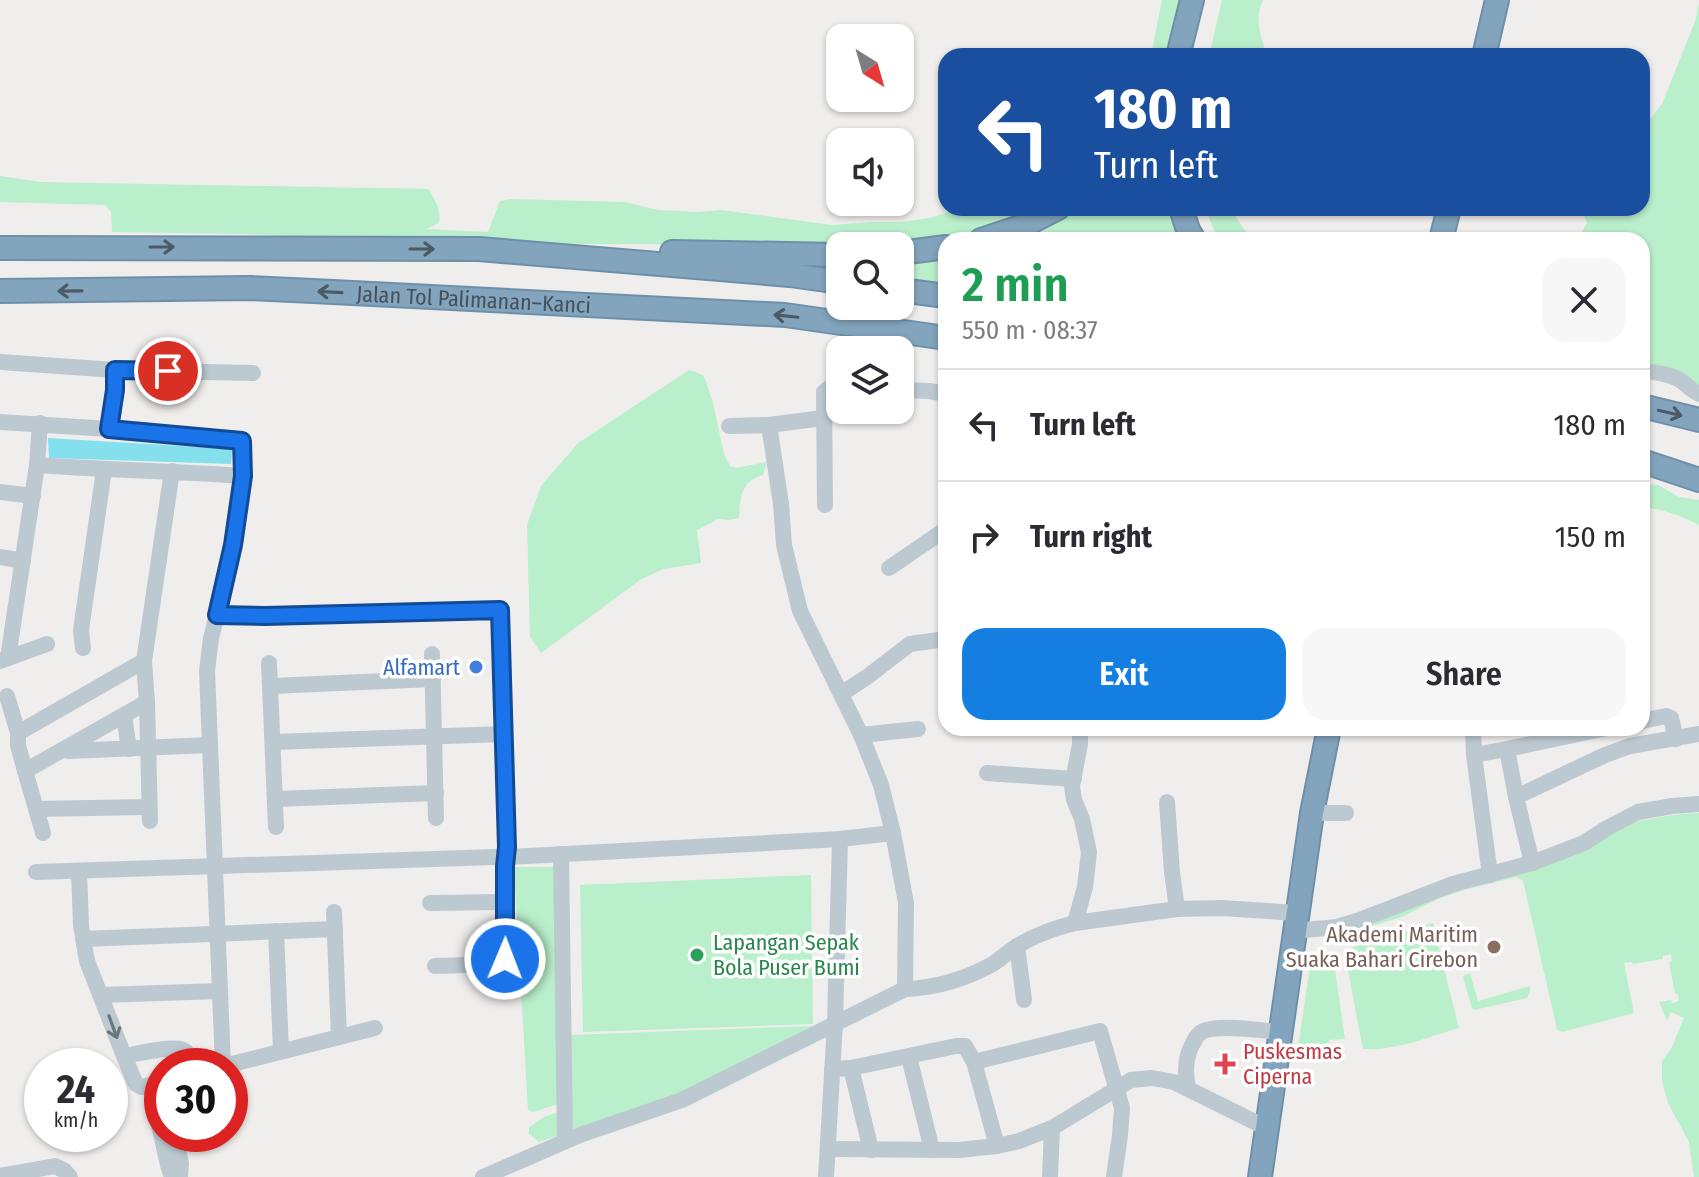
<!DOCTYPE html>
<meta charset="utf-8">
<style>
:root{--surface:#fff;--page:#f7f7f7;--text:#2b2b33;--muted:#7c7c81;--line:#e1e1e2;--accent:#157fe1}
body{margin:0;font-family:"Fira Sans Condensed",sans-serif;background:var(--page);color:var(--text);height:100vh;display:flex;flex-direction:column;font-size:30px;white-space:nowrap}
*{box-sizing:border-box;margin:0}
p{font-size:26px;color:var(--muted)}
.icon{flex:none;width:44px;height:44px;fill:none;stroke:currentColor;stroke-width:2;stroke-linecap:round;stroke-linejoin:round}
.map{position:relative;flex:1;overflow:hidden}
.sheet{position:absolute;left:938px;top:232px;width:712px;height:504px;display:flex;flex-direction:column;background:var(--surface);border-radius:24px;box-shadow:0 2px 6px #0004}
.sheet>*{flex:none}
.guide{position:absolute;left:938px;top:48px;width:712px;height:168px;border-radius:24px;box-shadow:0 2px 6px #0004;background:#1a4fa0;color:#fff;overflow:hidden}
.needle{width:52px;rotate:143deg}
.tools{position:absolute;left:826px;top:24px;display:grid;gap:16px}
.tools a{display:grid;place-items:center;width:88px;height:88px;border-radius:16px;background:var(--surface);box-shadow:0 2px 6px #0004;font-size:40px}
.speed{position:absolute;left:24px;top:1048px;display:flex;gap:16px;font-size:40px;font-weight:700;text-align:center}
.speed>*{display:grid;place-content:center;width:104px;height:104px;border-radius:50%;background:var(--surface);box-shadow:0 2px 6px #0004;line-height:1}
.speed small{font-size:20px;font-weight:400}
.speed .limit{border:12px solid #d22;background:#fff;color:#111}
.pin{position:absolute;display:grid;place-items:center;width:68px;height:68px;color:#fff;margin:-34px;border:4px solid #fff;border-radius:50%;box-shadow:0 2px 8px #0007}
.me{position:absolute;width:88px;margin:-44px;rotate:1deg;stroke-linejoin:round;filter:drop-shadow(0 0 6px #0008)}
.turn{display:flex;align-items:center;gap:28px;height:168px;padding:0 24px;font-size:36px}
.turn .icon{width:104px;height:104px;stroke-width:2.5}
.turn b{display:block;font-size:56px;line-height:68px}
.round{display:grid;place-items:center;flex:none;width:84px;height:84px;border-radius:24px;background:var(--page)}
.overview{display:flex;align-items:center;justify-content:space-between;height:136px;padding:0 24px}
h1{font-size:48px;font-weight:600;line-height:60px;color:#1e9e55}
.cta{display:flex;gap:16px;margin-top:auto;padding:16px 24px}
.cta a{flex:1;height:92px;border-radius:24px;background:var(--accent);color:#fff;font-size:32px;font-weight:600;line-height:92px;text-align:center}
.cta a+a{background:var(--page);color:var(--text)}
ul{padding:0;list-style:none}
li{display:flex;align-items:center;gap:24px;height:112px;padding:0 24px;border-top:2px solid var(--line)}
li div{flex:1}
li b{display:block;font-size:30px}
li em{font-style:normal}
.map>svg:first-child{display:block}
.green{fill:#b9efca}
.water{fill:#85e0ed}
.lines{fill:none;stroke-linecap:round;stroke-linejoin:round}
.highway-casing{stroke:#6e8fa9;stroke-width:26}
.minor{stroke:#bdc9d0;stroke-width:16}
.highway{stroke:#83a4bd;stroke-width:22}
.oneway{stroke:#4b5a64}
.oneway2{stroke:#69767d}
.route-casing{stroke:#114b97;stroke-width:20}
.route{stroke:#1a73e8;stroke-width:14}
.shop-dot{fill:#3f7fe0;stroke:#fff;stroke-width:3}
.education-dot{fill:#8d6e63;stroke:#fff;stroke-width:3}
.leisure-dot{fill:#2e9e5b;stroke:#fff;stroke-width:3}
.health-dot{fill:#e0444e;stroke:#fff;stroke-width:3}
.labels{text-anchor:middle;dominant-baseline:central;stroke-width:7;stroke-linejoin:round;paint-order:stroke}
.street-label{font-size:22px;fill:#45525a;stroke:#fff}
.shop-label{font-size:22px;fill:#366cbe;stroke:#fff;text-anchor:end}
.education-label{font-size:22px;fill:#785e54;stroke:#fff;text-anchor:end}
.leisure-label{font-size:22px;fill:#27864d;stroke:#fff;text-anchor:start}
.health-label{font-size:22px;fill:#be3a42;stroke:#fff;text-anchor:start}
</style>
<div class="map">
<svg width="1699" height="1177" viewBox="0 0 1699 1177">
<rect width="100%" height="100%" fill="#f0eded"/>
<g class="green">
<path d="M1162 0H1182L1177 27 1167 56H1151Z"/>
<path d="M1222 0H1263C1255 17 1259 29 1264 46L1260 56H1209Z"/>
<path d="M1699 2V387L1642 364V240H1577L1587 223 1581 208H1642V129L1662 104 1696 19Z"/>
<path d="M0 176 41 182 428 189C436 201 441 209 439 223L426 229 488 232 500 201 511 199 625 202 658 210 698 212 721 210 832 225 871 222H901L929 218 963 208H1043C1018 218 992 230 965 236 935 243 902 244 871 245L566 244 401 241 242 234 112 232 111 212 105 205 0 202Z"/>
<path d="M1071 208H1173L1184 240H1006L1052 221Z"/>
<path d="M1205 208H1230L1251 240H1218Z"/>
<path d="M946 254V286L900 281V258Z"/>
<path d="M689 370 703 375 706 382 713 403 724 454 730 466 736 468 767 462 763 475C741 481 740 498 739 518L729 520 718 519 697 530 701 563 663 569 640 580 541 653 530 637 527 525 541 486 578 443Z"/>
<path d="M1642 484 1658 485 1679 497 1699 500V525C1683 516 1661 508 1642 508Z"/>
<path d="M1699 813V1177H1694L1689 1142 1668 1103 1662 1081V1061L1672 1047 1684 1018 1671 1012 1667 1021 1659 1002 1671 1000 1672 1003 1679 1001 1678 994H1675L1669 962 1672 961 1671 954 1663 956V959L1633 964 1632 962 1624 963 1634 1013 1562 1032 1557 1029 1523 881 1517 877 1464 890 1438 899 1402 917 1324 940V933L1625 825C1650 818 1673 814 1699 813Z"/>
<path d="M514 867H555L558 1104 533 1112 528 1110Z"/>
<path d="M811 875 813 1024 583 1032 580 885Z"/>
<path d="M1433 923 1440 952 1427 956 1430 968 1443 965 1459 1028C1428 1037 1396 1051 1363 1049L1344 950Z"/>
<path d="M1327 952 1333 957 1345 1039 1329 1040 1328 1053 1298 1048 1312 953Z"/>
<path d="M1470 973 1478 1001 1530 986V992L1527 998 1474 1010 1472 1008 1463 977 1465 975Z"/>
<path d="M813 1026 697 1087 569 1132 568 1035Z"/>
<path d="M559 1112 560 1135 539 1142 529 1134V1127L544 1117Z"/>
</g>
<path class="water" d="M48 438 232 449 231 464 49 458Z"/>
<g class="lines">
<g class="highway-casing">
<g id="highway">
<path d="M1178 56 1192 0"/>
<path d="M1484 56 1497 0"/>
<path d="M1181 208 1188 230 1194 240"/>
<path d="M981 240 1023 226 1058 208"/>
<path d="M1441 240 1449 208"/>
<path d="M0 248 479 249 790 275 840 282"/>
<path d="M672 252 840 255"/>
<path d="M900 253 946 247"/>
<path d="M900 290 946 296"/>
<path id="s1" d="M0 291 250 288 313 291 785 315 946 338"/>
<path d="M1642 406 1699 420"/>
<path d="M1642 461 1699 480"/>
<path d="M1260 1177 1312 813 1329 728"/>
</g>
</g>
<g class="minor">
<path d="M0 362 115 370V390L109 429 242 441 243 476 233 545 217 615 265 616 500 610 507 847 505 866 506 956 503 962 499 964 435 966"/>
<path d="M115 370 253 373"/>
<path d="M1642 371C1653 372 1666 373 1676 378 1685 382 1690 390 1699 394"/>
<path d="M900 390 929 391 946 394"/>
<path d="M0 422 109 429"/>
<path d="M769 425 823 418"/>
<path d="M729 426 769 425 781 504 784 545 800 611 861 735 881 785 893 833"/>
<path d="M37 465C106 470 174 471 243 476"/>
<path d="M0 492 33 496"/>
<path d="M825 505 824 392 829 388 840 386"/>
<path d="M0 557 23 561"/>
<path d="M889 568 946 529"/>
<path d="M217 615 211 638 207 671 223 1066"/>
<path d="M83 648 81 630 104 470"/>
<path d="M432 654 436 818"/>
<path d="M8 658 37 465 40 423"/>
<path d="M0 661 47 644"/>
<path d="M269 663 276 827"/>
<path d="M271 686 433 679"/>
<path d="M841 694 867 677 910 644 946 639"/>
<path d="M7 696 18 733 144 661"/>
<path d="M124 716 129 749"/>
<path d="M1642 721 1666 716 1671 718 1676 739"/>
<path d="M1473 728 1474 755 1490 875"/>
<path d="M18 733V745L25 771"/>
<path d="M861 735 918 729"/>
<path d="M273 742 504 734"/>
<path d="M68 751 210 745"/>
<path d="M1474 755 1507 749"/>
<path d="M987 773 1074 779"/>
<path d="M1516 797 1507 749 1607 728"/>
<path d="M275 799 436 793"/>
<path d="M1167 802 1172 872 1177 909"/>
<path d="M36 809 145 807 149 804"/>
<path d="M1312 813H1346"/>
<path d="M150 821 147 702 144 661 172 471"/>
<path d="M43 833 25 771 147 702"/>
<path d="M561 854 565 1141"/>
<path d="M1532 863 1516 797 1605 755 1630 746 1699 734"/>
<path d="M79 871 81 926 87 961 124 1056 136 1084 141 1087 162 1082"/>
<path d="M36 872 528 856 840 839 893 833 906 903 905 989"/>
<path d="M430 903 505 902"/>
<path d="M334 912 339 1037"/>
<path d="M1075 923 1085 887 1089 852 1082 819 1074 800 1072 786 1080 744V728"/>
<path d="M276 931 281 1051"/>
<path d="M1294 931 1337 927 1357 921 1453 884 1532 863 1584 843 1607 828 1638 812 1672 806 1699 804"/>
<path d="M83 939 335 929"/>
<path d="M1017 946 1024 1000"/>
<path d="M101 995 220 991"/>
<path d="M124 1056C136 1054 173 1045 183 1050 190 1053 192 1059 193 1066"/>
<path d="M910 1061 932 1150"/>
<path d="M974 1062 1100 1031 1122 1108 1120 1135 1114 1177"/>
<path d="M224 1066 375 1028"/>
<path d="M851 1068 871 1150"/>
<path d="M832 1069 851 1068 956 1046H965L974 1062 997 1146"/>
<path d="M158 1083 162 1105 157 1116 168 1165 172 1177"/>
<path d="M1188 1088C1185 1073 1185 1058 1192 1045 1193 1043 1197 1035 1199 1034 1211 1022 1263 1031 1280 1032"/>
<path d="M175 1134 181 1163 180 1177"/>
<path d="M828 1149 959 1150 997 1146 1019 1141 1052 1128 1131 1080 1152 1078 1174 1082 1267 1128"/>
<path d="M0 1176 55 1166 65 1171 70 1177"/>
<path d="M483 1177 580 1135 682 1100 905 989C935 988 965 979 991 965 1000 960 1007 952 1016 947 1034 935 1055 928 1075 923L1177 909 1222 908 1297 913"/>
<path d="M826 1177 835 1023 840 839"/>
<path d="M1050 1177 1052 1128"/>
</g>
<use href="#highway" class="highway"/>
</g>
<defs><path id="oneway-shaft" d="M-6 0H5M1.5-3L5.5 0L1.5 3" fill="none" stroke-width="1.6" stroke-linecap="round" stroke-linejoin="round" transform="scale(2)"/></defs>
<g class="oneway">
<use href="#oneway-shaft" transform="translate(162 247)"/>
<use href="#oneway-shaft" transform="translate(422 249)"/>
<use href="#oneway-shaft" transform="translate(70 291) rotate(179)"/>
<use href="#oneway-shaft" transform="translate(330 292) rotate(-177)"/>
<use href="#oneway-shaft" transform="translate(786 316) rotate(-174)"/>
<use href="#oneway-shaft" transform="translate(1670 413) rotate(13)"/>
</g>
<use class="oneway2" href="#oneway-shaft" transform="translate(113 1027) rotate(70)"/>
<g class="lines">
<g class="route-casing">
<path id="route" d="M168 371 115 370V390L109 429 242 441 243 476 233 545 217 615 265 616 500 610 507 847 505 866V959"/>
</g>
<use href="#route" class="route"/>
</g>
<circle class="shop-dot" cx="476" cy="667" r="8"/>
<circle class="education-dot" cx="1494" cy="947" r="8"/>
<circle class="leisure-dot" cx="697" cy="955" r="8"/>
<path class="health-dot" d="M1221 1052h8v8h8v8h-8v8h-8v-8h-8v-8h8z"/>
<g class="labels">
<g class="street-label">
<text stroke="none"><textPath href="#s1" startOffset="474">Jalan Tol Palimanan–Kanci</textPath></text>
</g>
<g class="shop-label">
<text x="460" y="667">Alfamart</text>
</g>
<g class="education-label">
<text x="1478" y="934">Akademi Maritim<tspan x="1478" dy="25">Suaka Bahari Cirebon</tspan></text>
</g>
<g class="leisure-label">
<text x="713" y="942">Lapangan Sepak<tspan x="713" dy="25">Bola Puser Bumi</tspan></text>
</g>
<g class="health-label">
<text x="1243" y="1051">Puskesmas<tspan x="1243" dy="25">Ciperna</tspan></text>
</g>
</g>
</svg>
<div class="tools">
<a><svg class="needle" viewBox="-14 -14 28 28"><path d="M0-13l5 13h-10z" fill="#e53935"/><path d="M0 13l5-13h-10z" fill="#7c7c81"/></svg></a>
<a><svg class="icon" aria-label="sound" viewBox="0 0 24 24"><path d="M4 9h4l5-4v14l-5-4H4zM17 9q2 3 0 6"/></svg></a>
<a><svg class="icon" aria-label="search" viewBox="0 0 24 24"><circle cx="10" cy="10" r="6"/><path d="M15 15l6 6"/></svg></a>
<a><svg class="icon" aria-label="layers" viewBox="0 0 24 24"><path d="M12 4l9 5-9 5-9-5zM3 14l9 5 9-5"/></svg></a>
</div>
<div class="speed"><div>24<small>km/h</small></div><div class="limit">30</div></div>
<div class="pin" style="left:168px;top:371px;background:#d93025"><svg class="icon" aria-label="arrive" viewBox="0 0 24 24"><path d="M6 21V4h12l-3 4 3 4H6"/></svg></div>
<svg class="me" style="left:505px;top:959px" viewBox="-20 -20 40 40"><circle r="17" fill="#1a73e8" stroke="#fff" stroke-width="3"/><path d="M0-11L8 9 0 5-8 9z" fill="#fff"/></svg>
<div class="guide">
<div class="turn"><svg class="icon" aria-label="left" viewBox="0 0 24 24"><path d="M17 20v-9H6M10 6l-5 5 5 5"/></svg><div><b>180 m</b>Turn left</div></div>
</div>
<section class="sheet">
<div class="overview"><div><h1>2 min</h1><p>550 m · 08:37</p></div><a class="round"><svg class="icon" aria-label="close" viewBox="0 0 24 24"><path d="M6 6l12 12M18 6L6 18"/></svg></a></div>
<ul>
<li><svg class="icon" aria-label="left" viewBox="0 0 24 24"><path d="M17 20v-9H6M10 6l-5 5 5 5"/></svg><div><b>Turn left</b></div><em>180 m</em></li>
<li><svg class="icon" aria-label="right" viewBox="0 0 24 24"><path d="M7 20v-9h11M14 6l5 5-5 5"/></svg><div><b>Turn right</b></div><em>150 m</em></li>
</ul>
<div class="cta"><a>Exit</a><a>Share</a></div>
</section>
</div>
